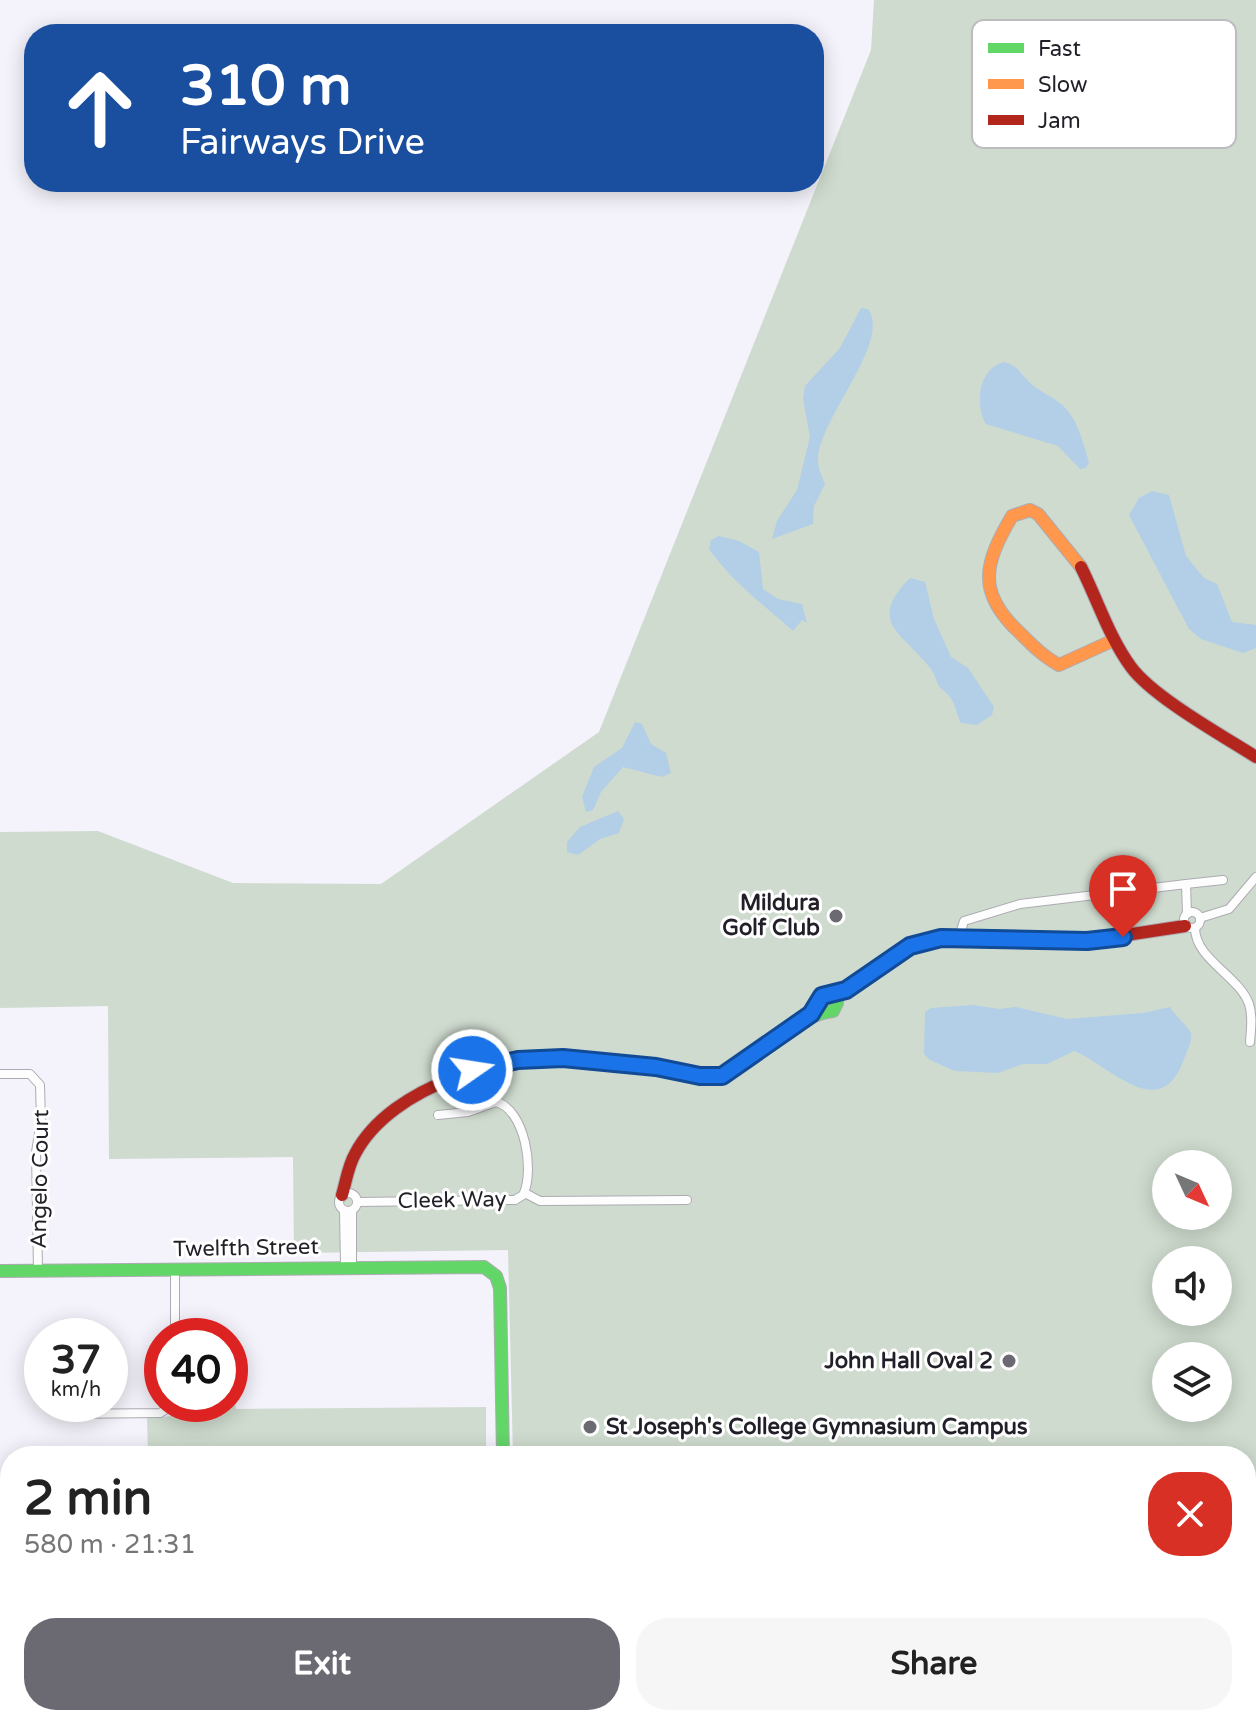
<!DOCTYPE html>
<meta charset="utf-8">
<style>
:root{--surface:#fff;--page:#f6f6f6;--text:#222;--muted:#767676;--accent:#6b6971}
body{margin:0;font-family:"Varela Round",sans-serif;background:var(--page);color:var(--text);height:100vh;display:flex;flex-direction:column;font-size:30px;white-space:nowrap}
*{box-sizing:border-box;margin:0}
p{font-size:26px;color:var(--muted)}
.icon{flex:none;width:44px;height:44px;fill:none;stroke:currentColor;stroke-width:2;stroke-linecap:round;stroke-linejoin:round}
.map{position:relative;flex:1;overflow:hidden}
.sheet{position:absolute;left:0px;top:1446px;width:1256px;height:280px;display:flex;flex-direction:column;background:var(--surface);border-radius:32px 32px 0 0;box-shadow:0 4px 20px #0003}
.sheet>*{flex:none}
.top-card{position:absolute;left:24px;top:24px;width:800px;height:168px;border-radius:32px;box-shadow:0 4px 20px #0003;background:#1a4fa0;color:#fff;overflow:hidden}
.needle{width:52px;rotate:134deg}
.buttons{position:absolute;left:1152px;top:1150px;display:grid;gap:16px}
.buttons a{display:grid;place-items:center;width:80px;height:80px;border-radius:50%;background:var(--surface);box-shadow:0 4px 20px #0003;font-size:40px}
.speed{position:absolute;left:24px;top:1318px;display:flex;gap:16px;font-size:40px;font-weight:700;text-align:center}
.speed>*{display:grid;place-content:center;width:104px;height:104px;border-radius:50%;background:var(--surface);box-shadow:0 4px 20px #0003;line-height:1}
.speed small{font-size:20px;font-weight:400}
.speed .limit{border:12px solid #d22;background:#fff;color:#111}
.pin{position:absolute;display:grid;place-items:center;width:68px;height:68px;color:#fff;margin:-82px -34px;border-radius:50% 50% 50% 0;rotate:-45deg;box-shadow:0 0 8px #0007}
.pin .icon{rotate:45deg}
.me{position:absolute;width:88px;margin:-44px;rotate:77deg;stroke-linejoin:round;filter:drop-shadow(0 0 6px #0008)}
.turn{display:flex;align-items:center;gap:28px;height:168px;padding:0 24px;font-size:36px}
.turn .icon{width:104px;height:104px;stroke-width:2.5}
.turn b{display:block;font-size:56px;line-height:68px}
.round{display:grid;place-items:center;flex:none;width:84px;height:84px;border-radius:32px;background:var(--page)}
.summary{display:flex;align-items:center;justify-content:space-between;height:136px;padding:0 24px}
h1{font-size:48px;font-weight:700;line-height:60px}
.primary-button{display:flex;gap:16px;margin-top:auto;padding:16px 24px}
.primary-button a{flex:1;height:92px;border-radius:32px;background:var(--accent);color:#fff;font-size:32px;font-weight:700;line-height:92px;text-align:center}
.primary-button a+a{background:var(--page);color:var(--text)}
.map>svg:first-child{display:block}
.green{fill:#cfdbcf;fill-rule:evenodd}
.water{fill:#b2cfe7}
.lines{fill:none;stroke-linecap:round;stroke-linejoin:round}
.street-casing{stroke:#adabb2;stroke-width:10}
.fast-casing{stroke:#adabb2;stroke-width:14}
.slow-casing{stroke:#adabb2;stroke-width:14}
.jam-casing{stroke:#adabb2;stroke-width:14}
.street{stroke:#fdfdfe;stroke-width:8}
.fast{stroke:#63d668;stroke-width:12}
.slow{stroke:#ff974d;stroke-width:12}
.jam{stroke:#b3261e;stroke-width:12}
.route-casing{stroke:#114b97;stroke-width:20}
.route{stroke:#1a73e8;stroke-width:14}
.poi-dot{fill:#6b6971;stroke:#fff;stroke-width:3}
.labels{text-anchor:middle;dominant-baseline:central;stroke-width:6;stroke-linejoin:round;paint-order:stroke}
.poi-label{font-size:22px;font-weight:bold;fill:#211f27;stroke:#fff;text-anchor:end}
.street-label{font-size:22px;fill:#211f27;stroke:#fff}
.key{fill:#fff;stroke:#bcbcbe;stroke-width:2}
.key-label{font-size:22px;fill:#211f27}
</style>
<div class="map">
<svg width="1256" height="1726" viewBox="0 0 1256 1726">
<rect width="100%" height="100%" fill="#f4f2fa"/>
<g class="green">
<path d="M874 0H1256V1520H1246V1456H513L508 1250 294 1253 293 1157 109 1159 108 1006 0 1008V832L98 831 233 883 381 884 599 732 871 50ZM1166 1164H1218V1216H1166ZM1166 1260H1218V1312H1166ZM1166 1356H1218V1408H1166Z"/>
<path d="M235 1403 236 1409 486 1407V1456H148L147 1418 172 1416 181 1404Z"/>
</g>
<g class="water">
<path d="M861 308 868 309C892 341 818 420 818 460 818 469 822 476 825 484L814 506 813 524 772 539 777 521 797 490 810 437 803 399 805 386 840 348Z"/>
<path d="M1005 362C1018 366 1020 373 1029 382 1038 391 1052 396 1061 404 1078 418 1083 443 1089 462L1086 468 1080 469 1058 446 986 424C974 404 979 367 1005 362Z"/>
<path d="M1152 491 1169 495 1186 556 1204 578 1217 584 1232 622 1256 625V648L1243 653 1201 639 1189 629 1129 515 1139 498Z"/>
<path d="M719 536 739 541 759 552 763 589 778 599 802 604 807 623 802 620 793 631C764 605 732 582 709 549L711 540Z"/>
<path d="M910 578 925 582 934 619 951 657 968 668 994 707 992 715 977 725 961 723C957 716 956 707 952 700 949 694 943 691 939 686 936 681 935 674 931 669 905 634 865 623 910 578Z"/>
<path d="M635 722 642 724 651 744 666 753 671 773 662 777 623 767 601 792 593 810 586 812 582 797 594 767 622 748Z"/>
<path d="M618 811 624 819 619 833 600 839 578 855 567 852V842L580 827Z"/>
<path d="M973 1005 999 1009 1016 1007 1067 1019 1143 1013 1170 1007C1191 1037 1199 1024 1182 1064 1158 1123 1108 1064 1074 1051L1047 1064H1023L998 1073 955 1071 930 1060 924 1054 925 1012 931 1008Z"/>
</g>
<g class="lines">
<g class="street-casing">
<g id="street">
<path d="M1186 884 1223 880"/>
<circle cx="1192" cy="920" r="8"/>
<path d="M1200 918 1229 909 1256 877"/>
<path d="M1195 928C1195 959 1239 976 1249 1004 1253 1016 1251 1030 1250 1042"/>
<path d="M959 937 964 921 1020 904 1186 884 1187 914"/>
<path d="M0 1074H30L40 1085 41 1121 36 1152 38 1271"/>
<circle cx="348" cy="1202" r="9"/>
<path d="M525 1193 540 1201 687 1200"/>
<path d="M358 1202 515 1200 523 1195C535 1171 525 1109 496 1102L468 1112 438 1115"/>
<path d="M344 1211 345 1266"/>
<path d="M352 1211V1266"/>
<path d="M175 1269V1336"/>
<path d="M63 1414 160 1413 175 1404"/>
</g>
</g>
<g class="fast-casing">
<g id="fast">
<path d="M581 1060 714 1077C758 1063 786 1017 833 1011L837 1003 833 996 820 999 822 1010"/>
<path d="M0 1271 484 1267 496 1276 500 1288 503 1456"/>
<path d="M1246 1532H1256"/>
<path d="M0 1553H10"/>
</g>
</g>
<g class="slow-casing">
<g id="slow">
<path d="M1081 567 1038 514 1030 510 1012 516C984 564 976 592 1020 633 1032 645 1044 657 1059 665L1114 640"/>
<path d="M507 1716V1726"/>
</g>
</g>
<g class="jam-casing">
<g id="jam">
<path d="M1081 567C1098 601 1109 637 1131 667 1153 697 1223 736 1256 757"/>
<path d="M833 996 926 939 1087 941 1185 926"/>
<path d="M342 1195C346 1182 348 1166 355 1154 391 1085 508 1051 581 1060"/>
<path d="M1246 1523H1256"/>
</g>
</g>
<use href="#street" class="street"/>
<use href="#fast" class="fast"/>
<use href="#slow" class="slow"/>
<use href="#jam" class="jam"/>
</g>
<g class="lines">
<g class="route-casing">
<path id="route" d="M472 1070 518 1060 563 1058 656 1067 700 1076H722L811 1014 822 996 846 990 910 946 941 938 1087 941 1123 937"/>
</g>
<use href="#route" class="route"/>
</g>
<g class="poi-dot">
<circle cx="836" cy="916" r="8"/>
<circle cx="1009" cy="1361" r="8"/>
<circle cx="590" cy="1427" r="8"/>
</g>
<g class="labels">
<g class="poi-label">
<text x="820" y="903">Mildura<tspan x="820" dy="25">Golf Club</tspan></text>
<text x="993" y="1361">John Hall Oval 2</text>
<text x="606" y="1427" text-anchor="start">St Joseph's College Gymnasium Campus</text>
</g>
<g class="street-label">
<text transform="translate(40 1179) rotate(-89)">Angelo Court</text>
<text transform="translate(452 1200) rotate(-1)">Cleek Way</text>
<text transform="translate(246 1248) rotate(-1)">Twelfth Street</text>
</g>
</g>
<rect x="972" y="20" width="264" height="128" rx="12" class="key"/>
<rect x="988" y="43" width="36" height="10" fill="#63d668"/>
<rect x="988" y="79" width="36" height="10" fill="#ff974d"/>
<rect x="988" y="115" width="36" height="10" fill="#b3261e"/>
<g class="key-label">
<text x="1038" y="56">Fast</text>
<text x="1038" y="92">Slow</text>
<text x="1038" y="128">Jam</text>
</g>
</svg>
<div class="buttons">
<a><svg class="needle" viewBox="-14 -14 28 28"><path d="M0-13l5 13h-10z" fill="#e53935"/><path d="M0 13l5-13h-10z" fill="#767676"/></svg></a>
<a><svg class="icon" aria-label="sound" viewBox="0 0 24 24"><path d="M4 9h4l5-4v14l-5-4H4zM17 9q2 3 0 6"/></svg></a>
<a><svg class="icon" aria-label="layers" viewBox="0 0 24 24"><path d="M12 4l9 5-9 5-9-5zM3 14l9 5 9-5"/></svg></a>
</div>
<div class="speed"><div>37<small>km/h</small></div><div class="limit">40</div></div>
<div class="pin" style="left:1123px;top:937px;background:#d93025"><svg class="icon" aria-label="arrive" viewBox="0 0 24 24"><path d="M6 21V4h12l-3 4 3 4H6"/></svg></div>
<svg class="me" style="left:472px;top:1070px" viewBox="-20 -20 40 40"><circle r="17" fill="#1a73e8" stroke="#fff" stroke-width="3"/><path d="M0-11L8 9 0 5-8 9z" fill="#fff"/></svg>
<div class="top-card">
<div class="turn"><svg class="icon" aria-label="ahead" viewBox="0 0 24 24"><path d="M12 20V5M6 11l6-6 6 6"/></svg><div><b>310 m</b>Fairways Drive</div></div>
</div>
<section class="sheet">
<div class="summary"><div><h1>2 min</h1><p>580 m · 21:31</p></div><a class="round" style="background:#d93025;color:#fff"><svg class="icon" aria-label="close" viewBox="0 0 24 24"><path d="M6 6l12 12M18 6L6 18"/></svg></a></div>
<div class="primary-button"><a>Exit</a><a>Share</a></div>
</section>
</div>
